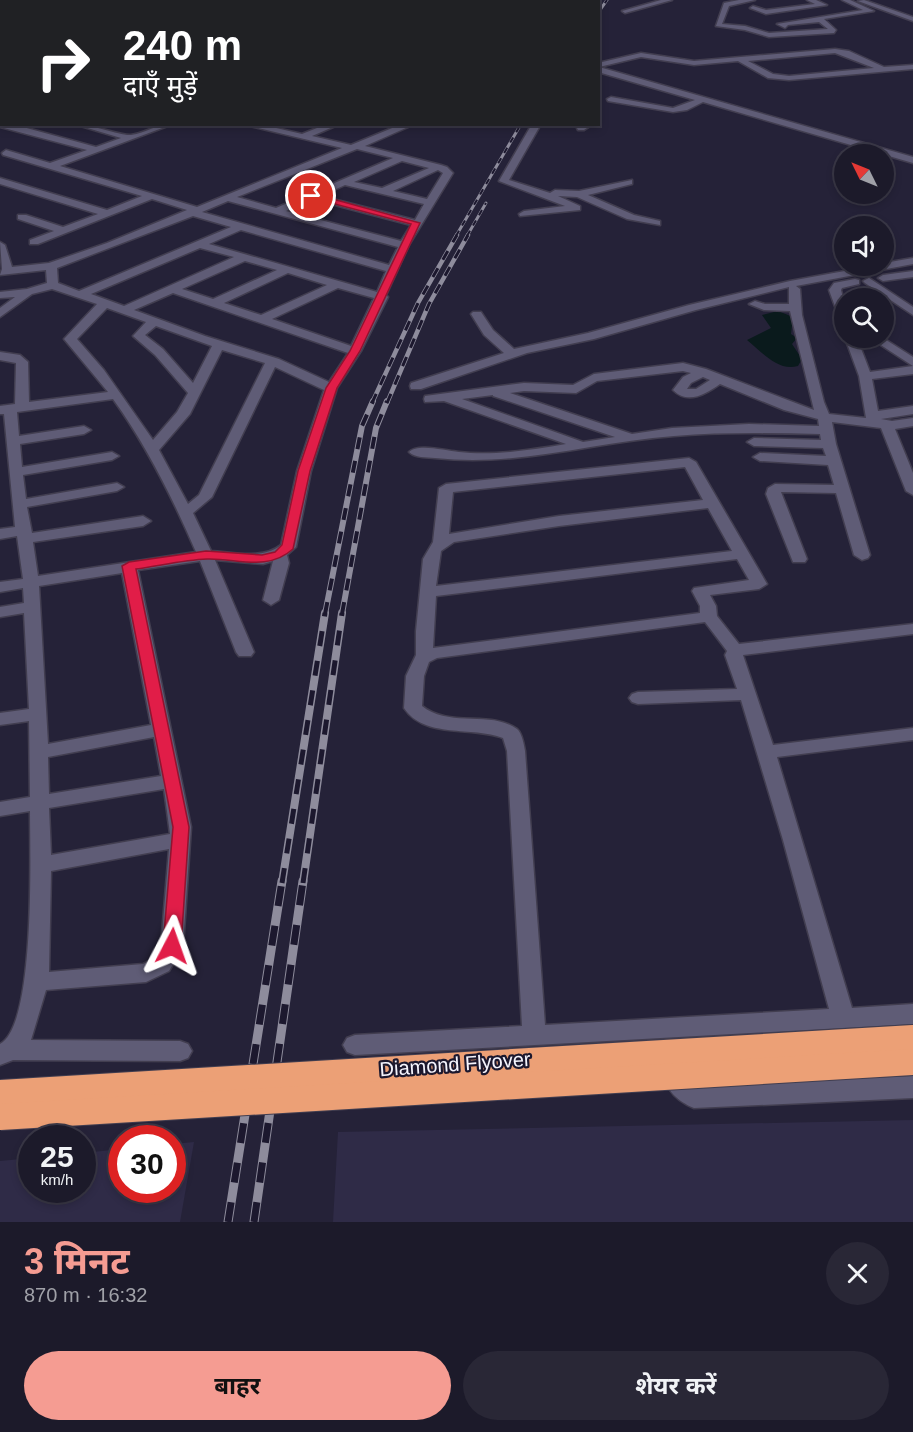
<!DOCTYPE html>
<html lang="hi">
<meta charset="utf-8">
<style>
:root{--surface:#1c1a2a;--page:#292736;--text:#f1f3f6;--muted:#a0a1a8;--line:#3a3847;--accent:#f59c92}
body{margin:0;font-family:Arial,"Noto Sans Devanagari",sans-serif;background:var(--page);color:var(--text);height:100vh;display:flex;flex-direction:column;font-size:22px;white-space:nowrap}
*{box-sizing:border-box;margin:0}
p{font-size:20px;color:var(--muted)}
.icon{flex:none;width:33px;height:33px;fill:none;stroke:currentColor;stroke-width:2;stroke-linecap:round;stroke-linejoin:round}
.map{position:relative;height:1222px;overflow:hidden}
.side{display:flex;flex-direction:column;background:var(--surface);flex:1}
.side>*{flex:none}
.top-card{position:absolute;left:0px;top:0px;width:600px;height:126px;box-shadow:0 3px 9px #0003,0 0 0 2px var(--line);background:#202124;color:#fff;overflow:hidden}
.needle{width:39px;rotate:313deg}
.fabs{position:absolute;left:834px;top:144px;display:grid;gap:12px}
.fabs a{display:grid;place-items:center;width:60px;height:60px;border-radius:50%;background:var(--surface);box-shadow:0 3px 9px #0003,0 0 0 2px var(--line);font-size:30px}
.speed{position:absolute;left:18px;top:1125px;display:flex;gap:12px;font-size:30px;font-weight:700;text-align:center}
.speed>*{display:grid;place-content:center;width:78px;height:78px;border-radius:50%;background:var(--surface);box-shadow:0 3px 9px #0003,0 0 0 2px var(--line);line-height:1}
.speed small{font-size:15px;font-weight:400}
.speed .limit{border:9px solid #d22;background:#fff;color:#111}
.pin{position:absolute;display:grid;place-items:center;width:51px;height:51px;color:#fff;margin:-26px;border:3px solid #fff;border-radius:50%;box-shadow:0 2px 6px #0007}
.me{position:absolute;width:66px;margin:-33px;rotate:4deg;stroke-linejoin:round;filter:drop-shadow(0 0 4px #0008)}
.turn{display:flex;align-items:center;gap:21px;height:126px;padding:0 24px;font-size:27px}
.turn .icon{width:78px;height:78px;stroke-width:2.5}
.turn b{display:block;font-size:42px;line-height:51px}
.round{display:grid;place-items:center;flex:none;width:63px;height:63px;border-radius:32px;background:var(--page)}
.head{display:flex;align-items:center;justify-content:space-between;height:102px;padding:0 24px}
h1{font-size:36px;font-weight:700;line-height:45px;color:var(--accent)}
.cta{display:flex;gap:12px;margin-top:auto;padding:12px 24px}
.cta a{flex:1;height:69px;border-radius:36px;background:var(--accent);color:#111;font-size:24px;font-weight:700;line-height:69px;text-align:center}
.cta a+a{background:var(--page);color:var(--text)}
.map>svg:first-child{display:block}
.built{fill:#2f2b47}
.water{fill:#0a1a1c}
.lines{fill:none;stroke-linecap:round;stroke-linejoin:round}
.minor-casing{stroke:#423e50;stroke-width:3}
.minor{fill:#5f5c76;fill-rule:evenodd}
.rail-far4-casing{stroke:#8e8c9c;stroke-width:3}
.rail-far3-casing{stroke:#8e8c9c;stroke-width:4.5}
.rail-far2-casing{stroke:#8e8c9c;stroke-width:6}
.rail-far1-casing{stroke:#8e8c9c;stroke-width:8}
.rail-casing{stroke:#8e8c9c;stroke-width:9}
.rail-far4{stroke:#1c182e;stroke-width:2;stroke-dasharray:6;stroke-linecap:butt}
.rail-far3{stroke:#1c182e;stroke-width:3;stroke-dasharray:10;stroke-linecap:butt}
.rail-far2{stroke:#1c182e;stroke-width:4;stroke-dasharray:12;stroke-linecap:butt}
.rail-far1{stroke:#1c182e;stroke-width:5;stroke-dasharray:15;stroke-linecap:butt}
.rail{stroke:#1c182e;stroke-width:7;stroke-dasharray:20;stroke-linecap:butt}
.highway-bridge-casing{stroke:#423e50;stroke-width:28;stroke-linecap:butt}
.highway-bridge{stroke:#eca076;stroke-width:26}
.route{fill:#e11d48;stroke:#92132f;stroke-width:1.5}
.labels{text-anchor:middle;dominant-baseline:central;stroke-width:4.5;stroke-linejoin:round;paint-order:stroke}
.near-street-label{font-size:20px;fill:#f5f4fd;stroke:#1c182e}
</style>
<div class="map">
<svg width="913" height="1222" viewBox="0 0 913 1222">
<rect width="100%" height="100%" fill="#252238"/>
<g class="built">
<path d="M913 1120V1222H333L338 1132Z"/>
<path d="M194 1142 180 1222H0V1161L31 1158 32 1190H82L83 1153 121 1149 122 1190H172L173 1144Z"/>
</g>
<path class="water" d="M778 311 793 317 791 334 797 338 792 344 802 359 798 366C778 372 762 352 747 340L771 328 762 315Z"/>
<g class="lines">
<g class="minor-casing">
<g id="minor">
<path d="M75 0H83L73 2Z"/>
<path d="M98 0H107L95 2Z"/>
<path d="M114 0 127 2H115Z"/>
<path d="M168 0H177L166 2Z"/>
<path d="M194 0 209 2H195Z"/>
<path d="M226 0H235L223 2Z"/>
<path d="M258 0H267L255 2Z"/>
<path d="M326 0 337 2H327Z"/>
<path d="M368 0 379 2H369Z"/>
<path d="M419 0 431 2H420Z"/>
<path d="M448 0H455L446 2Z"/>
<path d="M498 0H511L495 2Z"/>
<path d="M562 0H568L561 2Z"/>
<path d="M661 0H672L625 13 622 11Z"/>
<path d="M739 0H755L729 6 722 24 745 26 769 33 828 29 819 22 788 25 785 28 777 24 863 10 842 0H850L874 11 824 19 836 30 834 33 769 37 745 30 716 26 724 3Z"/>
<path d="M807 0H816L827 5 766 14 750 8 753 6 766 10 815 4Z"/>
<path d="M864 0 913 17V21L858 1Z"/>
<rect x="0" y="4" width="2" height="4"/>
<rect x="0" y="31" width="2" height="4"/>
<path d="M0 44H2L0 49Z"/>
<path d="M835 49 849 51 884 67 913 65V69L789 80 768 78 738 61 694 65 641 57 599 67 913 157V163L703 102 687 110 673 112 608 101 607 99 611 97 673 108 695 100 598 72V63L641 53 694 61ZM835 53 874 68 789 76 773 74 748 61Z"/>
<rect x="0" y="65" width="2" height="5"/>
<rect x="0" y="88" width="2" height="4"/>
<rect x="0" y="103" width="2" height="4"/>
<path d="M0 121 2 124H12L96 147 121 138 74 124C92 124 120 136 131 135 146 133 156 124 173 124L60 166 197 207 342 148 242 124H259L302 134 327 124H340L312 136 351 145 402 124H415L365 146 441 165 447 167 453 173 409 245 386 295 388 297 361 351 337 388 311 471 296 547 287 555 289 563 279 600 271 605 263 600 273 561 263 564 215 560 254 652 251 656H239L236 652 200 561 138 570 191 827 183 947 169 971 146 982 46 990 31 1040 180 1041 188 1044 192 1051 188 1058 180 1061 13 1060 0 1065V1044C36 1025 30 851 30 811L0 816V802L30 797 29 721 0 725V713L29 709 24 613 0 617V607L24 603 23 588 0 592V582L23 579 17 536 0 539V529L15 527 4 414H0V406L15 404 16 363 0 360V352L20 355 28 362 29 402 108 392 64 339 97 304 52 289 32 294 0 317V308L15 297 0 298V292L27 289 47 283 46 270 0 275 2 269 0 242 5 245 12 267 49 263 107 243 187 210 152 199 38 244H30V240L54 231 18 219V215H26L63 227 98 214 0 184V178L107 210 142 196 3 155 2 153 6 150 50 163 87 150 0 127ZM357 149 393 158 276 208 237 197ZM402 161 429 168 382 188 354 182ZM438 170 443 173 427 199 393 191ZM345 185 424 204 415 220 321 196ZM312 199 411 225 401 241 286 211ZM228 201 398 247 389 265 202 212ZM193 216 231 227 79 291 58 283 57 268ZM241 230 386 271 377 292 209 244ZM200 248 234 257 124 306 91 294ZM245 261 277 270 213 299 182 289ZM288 273 327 285 261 315 224 303ZM338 288 374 298 351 346 272 319ZM173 293 348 353 329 382 279 359 205 336 134 310ZM107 308 146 322 133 336 155 355 188 393 177 412 153 440 104 370 77 339ZM156 326 212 346 193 383 163 349 145 335ZM222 350 265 363 199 495 188 504 159 450 190 414ZM275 367 324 390 297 471 281 545C262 560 234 552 211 551L193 513 212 497ZM113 399C147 446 173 499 196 552L38 576 33 542 143 526 151 521 143 516 32 533 27 507 117 491 124 487 117 483 26 499 23 475 112 460 119 456 112 452 22 467 20 444 84 434 91 430 84 426 19 436 17 412ZM122 573 151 725 48 744 39 586ZM154 737 161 776 49 794 48 757ZM164 789 170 834 51 855 49 808ZM169 849 161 946 153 959 143 964 49 972 51 871Z"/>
<path d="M532 124H541L509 180 550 193 555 190 579 191 632 180V184L588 195 634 215 660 221V225L627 219 577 197 558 196 580 206V210L520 216 519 214 524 211 565 206 499 181Z"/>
<path d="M581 124H593L584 130H578L577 128Z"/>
<path d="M913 258V264L796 286 800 289 802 315 824 402 829 414 866 418 859 376 845 338H857L870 372 913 366V374L872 379 878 411 913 406V414L881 419 892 421 913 418V426L895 429 913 473V495L906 491 881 428 832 422 836 444 870 555 868 558 862 560 854 555 836 493 781 492 807 559 805 562H793L766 494 768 488 775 484 834 485 828 465 760 461 753 457 760 453 826 456 823 448 754 446 747 442 754 438 821 440 820 434C772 433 723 432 674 436 592 442 521 467 435 458 426 457 415 458 409 452 418 443 446 451 459 452 493 456 531 450 566 444L444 401 425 402 424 399 425 396 524 383 573 385 594 374 683 363 706 369 814 410 790 311 764 310 749 304 755 301 765 304H789V287L696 310 594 339 527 353 421 389H411L410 386 411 383 504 353 484 335 471 314 473 312H481L493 330 514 349 588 333 689 305 790 281 872 266H884V263ZM683 371 691 373 683 377 673 390C688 405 706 394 720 384L784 410 818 419 819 426 749 424 672 428 632 434 510 393 524 391 576 393 597 381ZM703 377 710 380 696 389H687L691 383ZM493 395V396L615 437 583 442 462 399Z"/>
<path d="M913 271V277L883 281 878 278 883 275Z"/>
<path d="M869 278 913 307V315L865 283 863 281Z"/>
<path d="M855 279 859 280V284L842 288 841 290 844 302V321L840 320 829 290 834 283Z"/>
<path d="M870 338H883L913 357V366Z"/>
<path d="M689 458 696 462 767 584 759 589 710 595 716 606 717 616 739 644 913 624V634L743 655 773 745 913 728V740L777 757 852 1008 913 1004V1024L355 1055 347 1052 343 1045 347 1038 355 1035 522 1026 507 751 503 738C473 726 424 739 404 708L406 676 416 655V631L423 559 433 542 439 488 446 484ZM685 467 703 500 559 516 449 534 453 492ZM708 508 732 551 436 586 441 551 454 542 559 526ZM737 559 749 580 694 588 692 591 700 606V613L433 648 436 596ZM705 622 727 651 725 655 737 689 638 692 632 694 629 698 632 702 638 704 741 700 783 840 829 1009 545 1025 525 751C524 745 522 733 517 729 491 710 449 728 422 706L424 676 429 662 437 658Z"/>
<path d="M676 1057 684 1060 691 1082 697 1086 913 1076V1098L694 1108C674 1100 657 1082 668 1060Z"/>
</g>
</g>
<use href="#minor" class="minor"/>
<g class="rail-far4-casing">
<g id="rail-far4">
<path d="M598 13 607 0"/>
<path d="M456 236 521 124"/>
<path d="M467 236 486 203"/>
</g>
</g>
<g class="rail-far3-casing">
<g id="rail-far3">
<path d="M372 403 418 303 457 235"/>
<path d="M387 403 429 304 468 235"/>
</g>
</g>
<g class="rail-far2-casing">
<g id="rail-far2">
<path d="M325 614 362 426 373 401"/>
<path d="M342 614 376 428 387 401"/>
</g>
</g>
<g class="rail-far1-casing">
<g id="rail-far1">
<path d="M282 883 325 613"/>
<path d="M303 883 342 613"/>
</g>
</g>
<g class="rail-casing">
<g id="rail">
<path d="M228 1222 282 881"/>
<path d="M254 1222 303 881"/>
</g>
</g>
<use href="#rail-far4" class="rail-far4"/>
<use href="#rail-far3" class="rail-far3"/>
<use href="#rail-far2" class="rail-far2"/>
<use href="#rail-far1" class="rail-far1"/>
<use href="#rail" class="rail"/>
<g class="highway-bridge-casing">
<g id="highway-bridge">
<path d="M0 1093 913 1038"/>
<path d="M0 1117 913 1062"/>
</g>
</g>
<use href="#highway-bridge" class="highway-bridge"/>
</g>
<path class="route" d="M311 193 420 223 360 351 337 388 310 471 293 549C267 572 237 558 207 559 183 560 159 566 136 569L189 827 181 946 178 952 172 954 166 952 163 946 173 827 122 566 129 562 206 551 262 555 275 552 282 545 298 471 326 388 350 351 411 224 308 197 307 196Z"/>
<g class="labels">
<g class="near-street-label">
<text transform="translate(455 1064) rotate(-4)">Diamond Flyover</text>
</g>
</g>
</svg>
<div class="fabs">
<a><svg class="needle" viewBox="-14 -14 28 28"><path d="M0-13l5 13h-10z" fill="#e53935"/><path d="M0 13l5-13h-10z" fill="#a0a1a8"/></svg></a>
<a><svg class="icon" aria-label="sound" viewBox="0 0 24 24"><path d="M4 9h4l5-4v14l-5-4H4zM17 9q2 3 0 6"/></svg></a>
<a><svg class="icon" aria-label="search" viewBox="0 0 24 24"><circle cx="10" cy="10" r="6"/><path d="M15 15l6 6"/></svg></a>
</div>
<div class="speed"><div>25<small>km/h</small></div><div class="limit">30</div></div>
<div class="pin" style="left:311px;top:196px;background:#d93025"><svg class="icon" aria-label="arrive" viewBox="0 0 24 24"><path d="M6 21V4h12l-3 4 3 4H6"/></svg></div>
<svg class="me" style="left:172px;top:946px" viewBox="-20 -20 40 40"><path d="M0-17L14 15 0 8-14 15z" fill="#e11d48" stroke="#fff" stroke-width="4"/></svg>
<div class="top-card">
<div class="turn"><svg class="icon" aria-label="right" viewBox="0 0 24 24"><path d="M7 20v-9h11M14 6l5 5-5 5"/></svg><div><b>240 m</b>दाएँ मुड़ें</div></div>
</div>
</div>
<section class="side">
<div class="head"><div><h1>3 मिनट</h1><p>870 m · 16:32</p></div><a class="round"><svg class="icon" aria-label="close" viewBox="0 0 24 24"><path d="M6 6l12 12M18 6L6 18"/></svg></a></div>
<div class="cta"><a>बाहर</a><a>शेयर करें</a></div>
</section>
